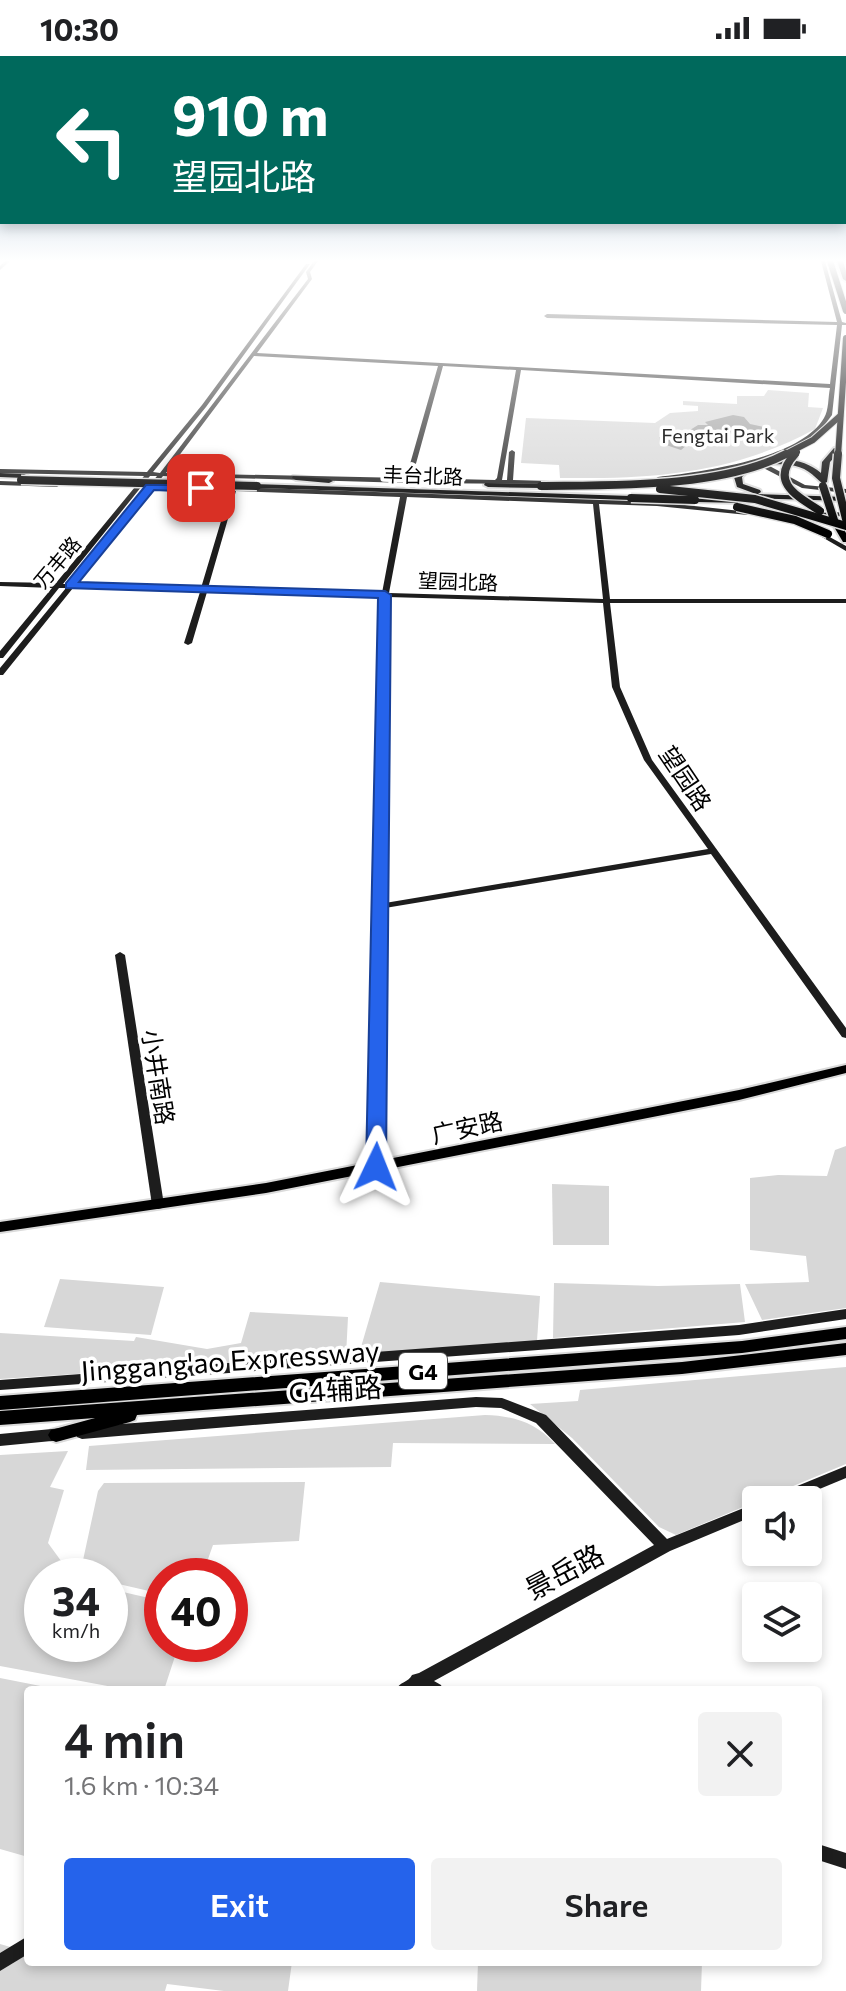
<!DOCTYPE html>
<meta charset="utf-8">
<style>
:root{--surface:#fff;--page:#f2f2f2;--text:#202124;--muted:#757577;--accent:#2563eb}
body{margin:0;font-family:Commissioner,"Noto Sans SC",sans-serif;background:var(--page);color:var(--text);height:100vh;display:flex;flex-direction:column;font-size:30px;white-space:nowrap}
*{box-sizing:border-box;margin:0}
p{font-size:26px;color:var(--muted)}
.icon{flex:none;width:44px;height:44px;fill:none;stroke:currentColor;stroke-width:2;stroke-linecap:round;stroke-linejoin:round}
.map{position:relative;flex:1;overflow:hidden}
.details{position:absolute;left:24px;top:1630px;width:798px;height:280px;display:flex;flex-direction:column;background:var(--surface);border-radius:8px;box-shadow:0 4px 12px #0003}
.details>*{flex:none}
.hud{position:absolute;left:0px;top:0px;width:846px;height:168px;box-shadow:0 4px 12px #0003;background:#00695c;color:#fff;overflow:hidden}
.controls{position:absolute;left:742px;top:1430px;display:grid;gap:16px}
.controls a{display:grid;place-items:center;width:80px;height:80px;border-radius:8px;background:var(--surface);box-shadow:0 4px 12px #0003;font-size:40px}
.speed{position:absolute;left:24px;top:1502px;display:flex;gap:16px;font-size:40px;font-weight:700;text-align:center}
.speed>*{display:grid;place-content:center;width:104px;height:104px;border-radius:50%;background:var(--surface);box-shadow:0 4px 12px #0003;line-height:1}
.speed small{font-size:20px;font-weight:400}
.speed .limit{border:12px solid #d22;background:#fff;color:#111}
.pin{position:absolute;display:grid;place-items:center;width:68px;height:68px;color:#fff;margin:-34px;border-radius:16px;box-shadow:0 4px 12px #0006}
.me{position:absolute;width:88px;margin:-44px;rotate:2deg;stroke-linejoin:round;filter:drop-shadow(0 0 6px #0008)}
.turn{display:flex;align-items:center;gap:28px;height:168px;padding:0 40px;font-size:36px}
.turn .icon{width:104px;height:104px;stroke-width:2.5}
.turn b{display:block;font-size:56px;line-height:68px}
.round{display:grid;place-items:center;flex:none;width:84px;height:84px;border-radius:8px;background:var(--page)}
.summary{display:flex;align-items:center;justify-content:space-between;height:136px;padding:0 40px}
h1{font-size:48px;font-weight:600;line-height:60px}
.action{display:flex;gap:16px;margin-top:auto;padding:16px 40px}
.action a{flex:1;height:92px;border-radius:8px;background:var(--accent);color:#fff;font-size:32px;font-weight:600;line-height:92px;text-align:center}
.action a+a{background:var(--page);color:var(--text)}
.status{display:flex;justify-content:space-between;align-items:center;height:56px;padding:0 40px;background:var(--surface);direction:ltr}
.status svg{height:22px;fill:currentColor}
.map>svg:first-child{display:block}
.green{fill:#d7d7d7}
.water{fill:#9e9e9e}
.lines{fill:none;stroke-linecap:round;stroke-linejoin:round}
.highway-casing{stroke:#dbdbdb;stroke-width:4}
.secondary{fill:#1d1d1d;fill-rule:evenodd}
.highway{fill:#000;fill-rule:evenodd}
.highway-bridge-far1-casing{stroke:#dbdbdb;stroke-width:8;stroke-linecap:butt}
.highway-bridge-casing{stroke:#dbdbdb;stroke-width:11;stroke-linecap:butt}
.highway-bridge-far1{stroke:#000;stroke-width:6}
.highway-bridge{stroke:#000;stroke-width:8}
.route{fill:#2563eb;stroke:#184099;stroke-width:2}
.labels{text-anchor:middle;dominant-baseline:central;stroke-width:7;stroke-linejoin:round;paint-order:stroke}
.far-park-label{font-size:20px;fill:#2e2e2e;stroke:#fff}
.far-street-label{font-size:20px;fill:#000;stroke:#fff}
.shield{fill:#fff;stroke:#4c4c4c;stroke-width:2}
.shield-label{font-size:22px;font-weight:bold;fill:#000}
.street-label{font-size:24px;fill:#000;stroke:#fff}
.near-street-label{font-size:28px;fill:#000;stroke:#fff}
</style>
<div class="status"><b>10:30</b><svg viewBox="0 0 49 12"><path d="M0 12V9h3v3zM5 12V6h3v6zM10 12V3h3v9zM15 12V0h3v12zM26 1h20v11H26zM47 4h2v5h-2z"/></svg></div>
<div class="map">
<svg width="846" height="1935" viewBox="0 0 846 1935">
<rect width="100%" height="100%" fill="#fff"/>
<g class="green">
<path d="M768 334 809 337 808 351 823 352 815 373C733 418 652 423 560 422L559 409 521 407 526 362 655 367 670 357 698 355V350L683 349V345L737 348V340H764Z"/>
<path d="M846 1090V1252L762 1264 745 1228 809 1226 806 1200 750 1194V1122L778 1119 827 1120 835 1094Z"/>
<path d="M552 1128 609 1130V1189H553Z"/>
<path d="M60 1223 164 1231 151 1279 44 1271Z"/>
<path d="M380 1226 540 1240 537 1285 359 1298Z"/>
<path d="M554 1227 658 1230 740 1228 745 1266 553 1282Z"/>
<path d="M250 1256 348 1261 346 1300 0 1323V1277L134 1285 136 1281 207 1293 241 1287Z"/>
<path d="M846 1311V1408L676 1479 659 1471 572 1382 530 1348 578 1345 580 1334Z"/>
<path d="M485 1359C514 1360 535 1366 555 1388L393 1387 391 1411 86 1414 89 1390Z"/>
<path d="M68 1395 50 1431 64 1434 48 1487 72 1520H42V1588H110V1533L162 1545V1588H179L164 1634H129L0 1610V1399Z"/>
<path d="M305 1426 299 1485 213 1489 202 1520H162V1538L110 1526V1520L80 1518 98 1435 104 1427Z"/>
<path d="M0 1622 61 1634H28V1801L0 1793Z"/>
<path d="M0 1888 28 1896V1906H292L288 1935H224L167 1928 165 1935H0Z"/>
<path d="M478 1906H702L701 1935H477Z"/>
</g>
<path class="water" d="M733 359 744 361 750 368 764 371 766 375 761 378 767 384C751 393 740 380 726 376 720 375 696 379 688 379L689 383 682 385 687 389 681 394 660 387 659 381H679L698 369H708L705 366Z"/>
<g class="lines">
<g class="highway-casing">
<g id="highway">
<path d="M837 205H843L846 215V225L843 223Z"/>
<path d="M834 392 841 394 830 406 827 426 823 428C813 419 805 410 789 409 782 408 776 409 769 407 786 400 807 405 821 417L822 406Z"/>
<path d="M738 416 745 418 742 421 743 428 760 434 761 436 758 438 846 441V445L742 442V438H756L737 431 734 421Z"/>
<path d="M0 417 24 418 28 420 24 422 0 421Z"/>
<path d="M293 420 329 423 333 425 329 427 296 424 292 422Z"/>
<path d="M485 427 541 428 545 430 541 432 488 431 484 429Z"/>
<path d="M254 428 631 440 635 442 631 444 257 432 253 430Z"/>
<path d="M692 442 747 443 751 445 747 447 695 446H692Z"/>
<path d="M831 462 838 464 846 477V486H843L830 464Z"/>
<path d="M846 1009V1017L739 1044 266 1137 0 1176V1166L266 1127 739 1034Z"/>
<path d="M846 1271V1283L742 1297 0 1354V1340L742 1285Z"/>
<path d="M846 1287V1299L682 1318 137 1359 135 1364 130 1366 56 1386 51 1384 48 1379 51 1374 95 1362 0 1369V1355L682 1306Z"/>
</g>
</g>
<g class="secondary">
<path d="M5 205H10L0 214V210Z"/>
<path d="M314 205H318L310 216 312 223 257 297 830 328 837 269 547 262 544 260 547 258 837 266 821 205H825L842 266 846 267V269H842L832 359 820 375 802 388 780 398 760 405 805 429 846 433V437L802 432 754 407 700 419 658 425 655 423 658 421C702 416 800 403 824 362 829 354 828 341 830 332L521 314 502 424H507L509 396 512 394 515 396 513 424 550 425 553 427 552 428 408 427 163 420 76 528 201 532 230 435 199 433 198 432 201 430 657 446 750 456V458L748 459 657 450 599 448 610 543H846V547H610L620 631 652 704 846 972V982L842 981 711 798 385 852 382 1111 380 1114H372L370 1111 381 541 207 536 192 587 188 589 184 587 200 536 73 532 3 619H0V612L66 532H59L3 602H0V595L52 532 0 530V526L56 527 144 420 0 417V413L147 416 202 349 306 208H310L206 351 153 416 160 417 308 223 306 216ZM254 300 438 310 406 422 166 417ZM443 310 516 314 497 422 495 424 412 422ZM150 420H157L69 528H63ZM236 435 400 441 382 537 208 532ZM407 441 593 448 603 543 389 537ZM388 541 603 547 612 631 644 704 708 793 385 847Z"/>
<path d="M0 425 57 427 60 429 57 431 0 429Z"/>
<path d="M846 456V460L782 462 779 460 782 458Z"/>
<path d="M817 474 846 490V495L815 477 814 476Z"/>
<path d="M120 896 125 899 164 1149 162 1152 158 1153 154 1152 152 1149 115 899Z"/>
<path d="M846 1253V1263L739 1279 0 1334V1324L739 1269Z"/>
<path d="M476 1341 502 1342 546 1359 667 1483 756 1447V1459L670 1495 434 1625 441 1629 443 1634H396C399 1626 409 1626 412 1619L419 1617 654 1489 536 1367 501 1352 476 1351 82 1383 77 1381 76 1377 77 1373 82 1371Z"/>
<path d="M62 1372 67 1374 68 1378 67 1382 62 1384 0 1390V1378Z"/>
<path d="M846 1410V1422L793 1444H771L773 1440Z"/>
<path d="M818 1788 846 1797V1813L818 1804Z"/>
<path d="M28 1880V1898L0 1915V1897Z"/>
</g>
<use href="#highway" class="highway"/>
<g class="highway-bridge-far1-casing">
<g id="highway-bridge-far1">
<path d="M830 205 846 255"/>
<path d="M782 400 813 384 840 360"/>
<path d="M793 400 797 396"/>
<path d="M838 400 846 282"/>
</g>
</g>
<g class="highway-bridge-casing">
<g id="highway-bridge">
<path d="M795 398C769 426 797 440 820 455"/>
<path d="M838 398 836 422 846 463"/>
<path d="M21 424 257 430"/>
<path d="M541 430C613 429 721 432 786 398"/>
<path d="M823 430 834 464"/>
<path d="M660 433 755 443 846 470"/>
<path d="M631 442 695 444"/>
<path d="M737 451 795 464 828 478"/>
</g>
</g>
<use href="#highway-bridge-far1" class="highway-bridge-far1"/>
<use href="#highway-bridge" class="highway-bridge"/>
</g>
<linearGradient id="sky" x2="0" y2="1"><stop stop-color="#8aabca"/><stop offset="0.43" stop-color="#fff"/><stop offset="1" stop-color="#fff" stop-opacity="0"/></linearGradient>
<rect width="846" height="476" fill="url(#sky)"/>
<path class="route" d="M146 429H201L206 432 201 436 154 434 79 526 385 535 391 539 386 1111 383 1117H369L366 1111 378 542 66 532V527Z"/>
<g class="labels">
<g class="far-park-label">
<text x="718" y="379">Fengtai Park</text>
</g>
<g class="far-street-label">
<text transform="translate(423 419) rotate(2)">丰台北路</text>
<text transform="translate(57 506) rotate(-50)">万丰路</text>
<text transform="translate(458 525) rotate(2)">望园北路</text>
</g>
<rect class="shield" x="399" y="1297" width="48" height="36" rx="6"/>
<g class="shield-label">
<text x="423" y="1315">G4</text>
</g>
<g class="street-label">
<text transform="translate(686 722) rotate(56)">望园路</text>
<text transform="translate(159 1021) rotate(81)">小井南路</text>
<text transform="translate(467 1071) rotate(-12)">广安路</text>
</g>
<g class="near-street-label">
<text transform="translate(230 1304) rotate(-4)">Jinggang'ao Expressway</text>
<text transform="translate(335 1333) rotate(-4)">G4辅路</text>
<text transform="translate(564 1515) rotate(-28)">景岳路</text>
</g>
</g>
</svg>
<div class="controls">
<a><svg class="icon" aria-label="sound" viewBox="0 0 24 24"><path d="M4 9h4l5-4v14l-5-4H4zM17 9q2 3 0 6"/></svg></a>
<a><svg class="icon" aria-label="layers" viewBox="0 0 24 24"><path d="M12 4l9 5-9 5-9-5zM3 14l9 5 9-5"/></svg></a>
</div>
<div class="speed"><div>34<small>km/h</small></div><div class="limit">40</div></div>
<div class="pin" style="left:201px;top:432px;background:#d93025"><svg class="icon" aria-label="arrive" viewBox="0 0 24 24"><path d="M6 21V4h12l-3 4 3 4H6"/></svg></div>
<svg class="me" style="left:376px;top:1111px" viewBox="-20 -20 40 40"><path d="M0-17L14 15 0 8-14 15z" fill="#2563eb" stroke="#fff" stroke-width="4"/></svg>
<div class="hud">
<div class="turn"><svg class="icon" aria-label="left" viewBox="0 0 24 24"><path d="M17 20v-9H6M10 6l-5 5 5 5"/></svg><div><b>910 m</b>望园北路</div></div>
</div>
<section class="details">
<div class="summary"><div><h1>4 min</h1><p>1.6 km · 10:34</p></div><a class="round"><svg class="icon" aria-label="close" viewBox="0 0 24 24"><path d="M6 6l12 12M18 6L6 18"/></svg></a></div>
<div class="action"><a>Exit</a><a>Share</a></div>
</section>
</div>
